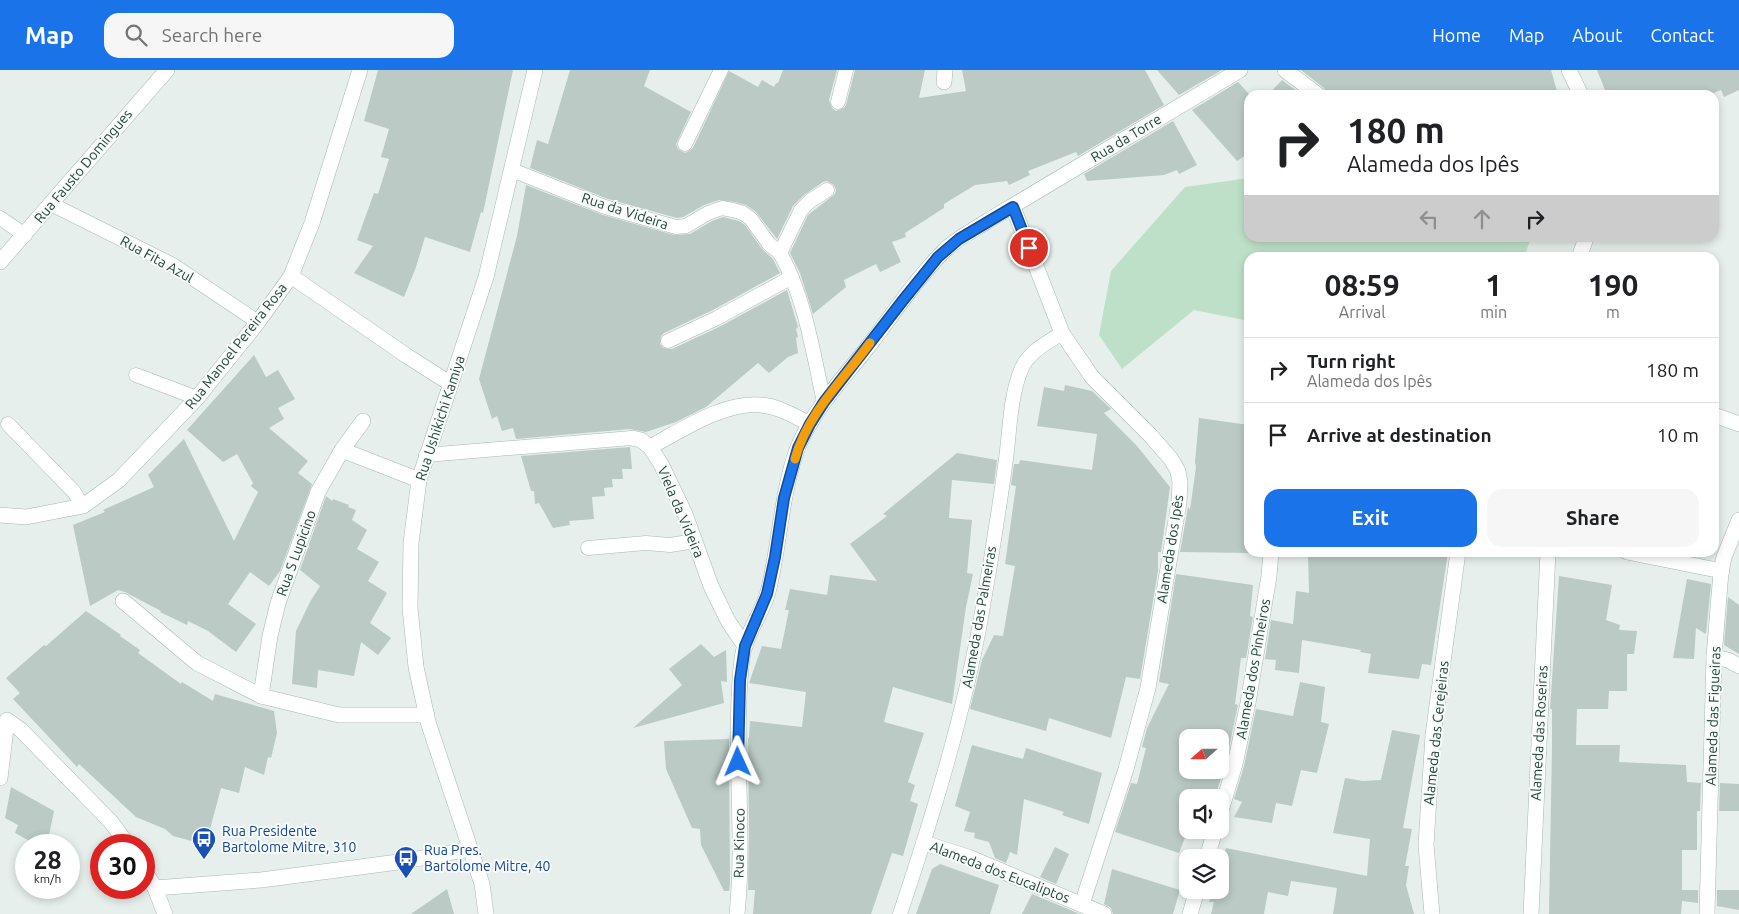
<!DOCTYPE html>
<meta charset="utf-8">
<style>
:root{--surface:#fff;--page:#f6f6f6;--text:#202124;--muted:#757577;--line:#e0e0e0;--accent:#1a73e8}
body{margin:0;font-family:Ubuntu,sans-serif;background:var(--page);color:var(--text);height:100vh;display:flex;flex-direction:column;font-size:19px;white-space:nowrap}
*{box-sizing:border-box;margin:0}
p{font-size:16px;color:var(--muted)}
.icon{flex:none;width:28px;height:28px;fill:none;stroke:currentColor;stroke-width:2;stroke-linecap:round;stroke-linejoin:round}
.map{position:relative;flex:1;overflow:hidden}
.side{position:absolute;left:1244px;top:182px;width:475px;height:305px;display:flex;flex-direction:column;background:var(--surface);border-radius:15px;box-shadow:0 2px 8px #0003}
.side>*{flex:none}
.banner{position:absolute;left:1244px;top:20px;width:475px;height:152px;border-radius:15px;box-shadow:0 2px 8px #0003;background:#fff;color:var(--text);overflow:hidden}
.needle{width:32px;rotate:249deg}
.buttons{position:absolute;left:1179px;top:659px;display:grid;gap:10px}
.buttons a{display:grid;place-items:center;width:50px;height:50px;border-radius:10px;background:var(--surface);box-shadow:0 2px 8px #0003;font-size:25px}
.speed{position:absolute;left:15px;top:764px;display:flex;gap:10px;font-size:25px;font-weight:700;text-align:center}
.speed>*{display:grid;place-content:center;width:65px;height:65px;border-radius:50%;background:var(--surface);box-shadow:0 2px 8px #0003;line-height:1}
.speed small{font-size:12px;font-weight:400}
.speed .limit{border:8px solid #d22;background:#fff;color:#111}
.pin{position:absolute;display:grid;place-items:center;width:42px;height:42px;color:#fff;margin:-21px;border:2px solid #fff;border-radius:50%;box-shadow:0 1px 5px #0007}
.me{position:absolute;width:55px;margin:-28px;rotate:359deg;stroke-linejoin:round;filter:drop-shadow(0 0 4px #0008)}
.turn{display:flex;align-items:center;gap:18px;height:105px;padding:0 20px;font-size:22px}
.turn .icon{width:65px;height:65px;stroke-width:2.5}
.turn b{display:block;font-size:35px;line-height:42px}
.lanes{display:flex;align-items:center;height:48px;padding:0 20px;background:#0003;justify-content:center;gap:25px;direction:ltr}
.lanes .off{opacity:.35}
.eta{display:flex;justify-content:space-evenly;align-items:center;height:85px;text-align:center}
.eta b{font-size:30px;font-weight:700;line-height:35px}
.primary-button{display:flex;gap:10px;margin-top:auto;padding:10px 20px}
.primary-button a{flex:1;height:58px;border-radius:15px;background:var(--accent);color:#fff;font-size:20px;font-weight:700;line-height:58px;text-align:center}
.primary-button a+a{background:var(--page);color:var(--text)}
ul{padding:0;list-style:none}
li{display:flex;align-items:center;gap:15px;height:65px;padding:0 20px;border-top:1px solid var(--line)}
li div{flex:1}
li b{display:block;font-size:19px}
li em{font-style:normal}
header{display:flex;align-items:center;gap:30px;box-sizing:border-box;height:70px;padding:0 25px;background:var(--accent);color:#fff}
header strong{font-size:24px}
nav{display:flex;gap:28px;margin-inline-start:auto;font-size:18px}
.search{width:350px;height:45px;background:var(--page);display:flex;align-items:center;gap:12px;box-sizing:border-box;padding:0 18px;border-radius:15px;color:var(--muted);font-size:19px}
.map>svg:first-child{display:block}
.green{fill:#bfe0c8}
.building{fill:#bbcac4;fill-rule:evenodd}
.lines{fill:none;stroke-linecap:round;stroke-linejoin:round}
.service-casing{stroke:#a8b8b2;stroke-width:15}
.minor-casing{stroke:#a8b8b2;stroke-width:16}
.secondary-casing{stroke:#a4bbb3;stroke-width:16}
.service{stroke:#fff;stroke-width:14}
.minor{stroke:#fff;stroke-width:15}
.secondary{stroke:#fff;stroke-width:15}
.route-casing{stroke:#114b97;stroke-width:12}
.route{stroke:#1a73e8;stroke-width:9}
.slow{stroke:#f59e0b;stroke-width:9}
.labels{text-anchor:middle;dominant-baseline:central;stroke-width:4;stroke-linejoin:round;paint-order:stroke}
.street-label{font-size:14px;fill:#24423a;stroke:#f7fbf9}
.transit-label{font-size:14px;fill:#164399;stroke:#f7fbf9;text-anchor:start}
</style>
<header>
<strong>Map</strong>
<div class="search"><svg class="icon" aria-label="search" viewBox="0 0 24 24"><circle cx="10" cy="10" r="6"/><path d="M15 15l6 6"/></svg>Search here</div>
<nav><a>Home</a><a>Map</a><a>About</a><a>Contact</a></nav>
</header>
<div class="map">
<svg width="1739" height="844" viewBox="0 0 1739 844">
<rect width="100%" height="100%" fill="#e6efeb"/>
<path class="green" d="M1249 108V168H1531L1524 187 1249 188V251L1194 240 1122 299 1099 265 1111 201 1185 117Z"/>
<g class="building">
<path d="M378 0H513L483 143 481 142 470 182 425 167 416 197 404 227 354 203 373 176 357 170 374 123 378 124 389 89 381 87 389 59 364 51Z"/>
<path d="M570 0H650L644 16 691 42 676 74 678 79 685 83 689 81 693 78 729 1 758 17 762 10 774 17 776 13H778L783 0H837L829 30 832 38 836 41 844 38 846 35 855 0H925L919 28 966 21 962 0H1145L1164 35 1078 86 1076 82 1028 101 1030 105 1009 115 1007 111 975 115 944 134V138L905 163 906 167 892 172 901 192 880 202 876 194 844 210 846 217 813 244 800 203 790 183 808 145 835 124 836 120 834 115 827 111 823 112 804 125 793 136 777 169 756 142 746 135 735 132 719 130 704 135 683 147 677 148 608 129 530 98 537 70 548 74Z"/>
<path d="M1157 0H1222L1179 25Z"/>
<path d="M1301 0H1551L1558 25H1327L1324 18Z"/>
<path d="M1597 0H1739V20L1724 27 1721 20 1709 25H1607Z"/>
<path d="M1282 10 1302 25H1268Z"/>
<path d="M1238 12 1249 24V83L1237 91 1192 40Z"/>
<path d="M1173 51 1197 95 1179 104 1177 100 1164 105 1087 111 1084 104Z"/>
<path d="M526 115 603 145 674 165 690 164 712 151 723 147 739 151 745 155 762 179 773 189 780 203 713 240 664 263 661 266 660 274 663 278 672 279 721 256 787 220 798 257 796 259 798 267 796 268 798 283 788 287 769 303 758 293 706 337 676 352 646 362 630 359 516 369 513 358 502 361 497 346 492 349 479 309 517 166Z"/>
<path d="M254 285 266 307 278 300 295 329 278 338 284 349 269 358 308 391 298 403 312 414 280 501 269 516 250 502 228 534 256 554 236 582 208 561 188 551 187 555 160 542 161 541 125 522 118 520 90 536 73 455 105 442 103 440 154 417 148 405 184 369 234 471 258 422 251 416 253 413 237 384 223 392 187 360Z"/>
<path d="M1065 315 1092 321 1111 339 1104 343 1137 376 1170 417 1161 482H1158V501L1140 609 1126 607 1111 668 1049 648 1046 661 970 639 982 590 994 565 1003 566 1015 496 1005 494 1016 416 1011 415 1014 394H1019L1020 390 1092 400 1097 364 1037 356 1044 317 1064 321Z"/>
<path d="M1199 348 1249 355V483L1180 482 1188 437 1190 440 1196 397 1195 392Z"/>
<path d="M630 377 632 399H622L623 409H612L613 417 604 418 605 426 592 427 594 449 569 451 570 455 553 458 539 433 535 434 534 421H531L521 386Z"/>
<path d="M957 383 997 390 994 414 952 410 949 448 972 450 967 503 973 504 966 537 952 634 893 617 884 652 924 663 908 712 915 715 910 731 918 734 903 786 892 783 871 844H753L755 820H748L749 756 748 668H749L750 651 802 657 806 622 749 613 762 576 781 579 789 540H785L790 519 827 525 830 505 877 511 850 474 887 446 883 444Z"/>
<path d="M326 426 332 431 333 429 349 435 348 437 356 440 352 450 367 460 357 479 379 492 368 511 387 523 370 553 391 568 378 585 361 572 354 606 318 600 317 618 292 614 296 561 310 532 320 516 300 500Z"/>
<path d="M1308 482H1448L1431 595 1422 594 1419 609 1368 603 1371 584 1360 582 1361 580 1302 570 1299 603 1275 600 1276 590 1265 589 1271 550 1293 554 1296 521 1309 523Z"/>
<path d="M1176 504 1253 515 1250 546 1253 547 1246 588H1241L1235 634 1238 635 1226 692 1216 724 1203 719 1201 728H1188V760L1179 783 1115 762 1131 713 1137 714 1146 678 1142 677 1147 658 1169 614 1159 612ZM1188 668H1220V700H1188Z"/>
<path d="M1559 506 1612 515 1606 550 1620 555 1619 560 1637 561 1634 584H1627V621H1609L1608 639H1577L1576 675H1620L1619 692 1686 695 1687 712 1701 713 1700 741H1697V780H1682V820H1698V833L1682 831 1681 844H1549L1552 675V639H1550Z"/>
<path d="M1687 509 1711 514 1706 564 1696 558 1694 589 1673 588Z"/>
<path d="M1728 527 1739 535V584L1724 575Z"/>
<path d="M86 541 121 565 120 566 140 580 138 583 181 614 182 612 213 631 215 624 274 641 277 663 271 688 268 687 264 705 245 697 239 723 221 718 209 763 203 761 199 773 173 766 165 759 136 747 79 694 77 697 13 629 20 623 6 608 44 575 46 576Z"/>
<path d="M701 574 714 587 726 580 727 612 721 611 724 633 633 658 682 615 669 599Z"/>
<path d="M1300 612 1325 617 1321 652 1329 654 1317 703 1301 700 1292 736 1276 733 1272 753 1234 747 1242 732 1234 729 1244 696 1256 639 1293 646Z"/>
<path d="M1392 660 1420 665 1403 758 1412 759 1405 796H1409L1406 815 1414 844H1333L1337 818 1291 811 1288 826 1268 822 1264 844H1211L1214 832H1209L1213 820H1220V799L1226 778 1367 806 1370 769 1333 763 1345 708 1363 711 1381 710Z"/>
<path d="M729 669 730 814 729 821H724L701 775 700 759 692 758 666 699 664 671Z"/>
<path d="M972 675 1023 689 1026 678 1102 703 1089 754 1062 745 1064 742 1024 729 1017 785 1010 782 1006 793 995 788 989 772 974 768 975 763 964 761 970 742 955 736Z"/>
<path d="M1720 713 1739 714V741H1719Z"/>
<path d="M11 717 54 741 47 775H37L15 763 18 755 5 748Z"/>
<path d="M1055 777 1069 784 1056 814 1040 807Z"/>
<path d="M940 794 999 815 990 844H916L932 799Z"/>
<path d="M1112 799 1180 820 1173 844H1113L1111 838 1104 834Z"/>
<path d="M447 819 454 844H411Z"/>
<path d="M1717 820H1739V840L1717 836Z"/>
<path d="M1032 824 1080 844H1022Z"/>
</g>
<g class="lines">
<g class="service-casing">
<g id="service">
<path d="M838 32 846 0"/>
<path d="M685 74 721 0"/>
<path d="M512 100 605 137 676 157 686 156 708 143 722 138 733 140 743 143 751 149 769 174 780 183"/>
<path d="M51 134 173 195 258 252"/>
<path d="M0 148 25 165"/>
<path d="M668 271 717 248 792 207"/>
<path d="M136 305 197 328"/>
<path d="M824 332C813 283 805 227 780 183L801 140 810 131 827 120"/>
<path d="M8 354 74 422 83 436"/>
<path d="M426 385 632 368"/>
<path d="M588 478 646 473 670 475 695 471"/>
<path d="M900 844C933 745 964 645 982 542 991 491 999 440 1006 389 1010 359 1010 327 1021 300 1028 282 1047 273 1062 263"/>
</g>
</g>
<g class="minor-casing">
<g id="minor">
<path d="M1285 0 1318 25"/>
<path d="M1569 0 1581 25"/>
<path d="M944 12 945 0"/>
<path d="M1013 137 1062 263 1092 307 1150 365 1171 389 1178 401 1180 412 1179 432 1148 618 1126 699 1082 834"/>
<path d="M1579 188 1586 168"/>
<path d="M0 192 167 0"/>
<path d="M291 206 407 286 451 314"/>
<path d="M1714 345 1739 354"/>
<path d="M632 368 641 370 650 377 661 394 685 444 711 516 728 551 745 576"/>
<path d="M650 377C680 361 725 331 760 335 778 336 794 346 810 354"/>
<path d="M342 380 419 410"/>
<path d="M0 445 26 447 83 436 119 410 197 328 258 252 291 206 312 153 360 0"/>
<path d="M1627 482 1722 501"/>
<path d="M123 531 197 593 261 626 339 645H427"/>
<path d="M1714 587 1728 590 1739 596"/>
<path d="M261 626 270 566 278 533 318 422 342 380 363 351"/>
<path d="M0 708 7 650 21 660 111 752 128 775"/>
<path d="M1220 744 1235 694 1248 633 1269 506 1271 482"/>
<path d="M924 773 968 787 1104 844"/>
<path d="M1207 788 1215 760"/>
<path d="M144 800 155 818 165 844"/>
<path d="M155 818 261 810 406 791 470 779"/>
<path d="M737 844C745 766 734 688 740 610 741 600 741 586 745 576 750 557 763 541 768 522 780 475 781 422 798 377 813 340 842 310 867 278 892 246 915 210 944 181 957 168 974 160 989 150L1240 0"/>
<path d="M1190 844 1197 820"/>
<path d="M1432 844 1426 775 1433 665 1458 482"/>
<path d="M1531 844 1548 482"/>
<path d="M1707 844 1714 587 1721 502 1724 487 1739 450"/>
</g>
</g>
<g class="secondary-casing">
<path id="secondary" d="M486 844 482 814 428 652 416 597 410 538 411 473 419 410 486 207 535 0"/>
</g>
<use href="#service" class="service"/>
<use href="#minor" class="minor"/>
<use href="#secondary" class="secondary"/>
</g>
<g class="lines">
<g class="route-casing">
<path id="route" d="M738 692 740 610 745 576 767 524 775 487 784 428 798 378 810 354 824 332 904 229 938 187 959 169 1013 137 1029 178"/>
</g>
<use href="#route" class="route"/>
<path class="slow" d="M795 389C807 344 843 310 870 273"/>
</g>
<defs>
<g id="bus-pin" transform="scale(1.25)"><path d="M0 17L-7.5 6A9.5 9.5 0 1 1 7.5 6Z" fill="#1a4fb4" stroke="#f7fbf9"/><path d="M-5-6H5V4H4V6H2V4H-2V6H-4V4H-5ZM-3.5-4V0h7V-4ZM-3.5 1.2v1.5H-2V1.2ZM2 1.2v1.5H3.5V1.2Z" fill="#fff"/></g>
</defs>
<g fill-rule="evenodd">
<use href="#bus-pin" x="204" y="769"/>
<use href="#bus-pin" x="406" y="788"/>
</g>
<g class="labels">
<g class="street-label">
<text transform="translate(1126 68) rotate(-31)">Rua da Torre</text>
<text transform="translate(83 96) rotate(-50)">Rua Fausto Domingues</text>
<text transform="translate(625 141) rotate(18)">Rua da Videira</text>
<text transform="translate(157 189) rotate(29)">Rua Fita Azul</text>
<text transform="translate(236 276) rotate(-52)">Rua Manoel Pereira Rosa</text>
<text transform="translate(440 348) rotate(-72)">Rua Ushikichi Kamiya</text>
<text transform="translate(681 442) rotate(67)">Viela da Videira</text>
<text transform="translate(1170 479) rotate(-81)">Alameda dos Ipês</text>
<text transform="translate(296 483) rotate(-70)">Rua S Lupicino</text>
<text transform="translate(979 547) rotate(-80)">Alameda das Palmeiras</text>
<text transform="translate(1253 599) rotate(-80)">Alameda dos Pinheiros</text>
<text transform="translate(1713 646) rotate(-88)">Alameda das Figueiras</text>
<text transform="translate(1436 663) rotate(-84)">Alameda das Cerejeiras</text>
<text transform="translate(1539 663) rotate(-87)">Alameda das Roseiras</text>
<text transform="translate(739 773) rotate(-89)">Rua Kinoco</text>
<text transform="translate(1000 802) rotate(21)">Alameda dos Eucaliptos</text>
</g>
<g class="transit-label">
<text x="222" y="761">Rua Presidente<tspan x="222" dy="16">Bartolome Mitre, 310</tspan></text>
<text x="424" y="780">Rua Pres.<tspan x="424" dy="16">Bartolome Mitre, 40</tspan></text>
</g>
</g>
</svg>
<div class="buttons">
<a><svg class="needle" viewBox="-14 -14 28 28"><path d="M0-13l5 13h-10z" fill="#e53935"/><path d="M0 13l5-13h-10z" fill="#757577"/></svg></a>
<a><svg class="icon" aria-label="sound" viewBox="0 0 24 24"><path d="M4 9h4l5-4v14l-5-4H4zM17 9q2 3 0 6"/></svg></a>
<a><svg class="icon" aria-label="layers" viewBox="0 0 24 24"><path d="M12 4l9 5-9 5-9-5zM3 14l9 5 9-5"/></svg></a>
</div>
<div class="speed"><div>28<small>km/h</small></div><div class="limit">30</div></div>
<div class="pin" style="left:1029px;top:178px;background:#d93025"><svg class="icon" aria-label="arrive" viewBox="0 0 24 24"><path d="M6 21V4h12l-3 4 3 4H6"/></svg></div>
<svg class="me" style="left:738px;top:692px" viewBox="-20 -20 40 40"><path d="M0-17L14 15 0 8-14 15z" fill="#1a73e8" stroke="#fff" stroke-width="4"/></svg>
<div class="banner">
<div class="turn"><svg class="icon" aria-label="right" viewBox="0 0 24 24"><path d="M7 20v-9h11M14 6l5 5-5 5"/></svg><div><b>180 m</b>Alameda dos Ipês</div></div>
<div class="lanes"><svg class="icon off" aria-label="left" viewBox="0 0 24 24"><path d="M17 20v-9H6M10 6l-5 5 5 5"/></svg><svg class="icon off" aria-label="ahead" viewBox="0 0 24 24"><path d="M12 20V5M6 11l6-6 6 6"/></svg><svg class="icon" aria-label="right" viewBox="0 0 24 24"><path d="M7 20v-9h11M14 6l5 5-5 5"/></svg></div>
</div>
<section class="side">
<div class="eta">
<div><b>08:59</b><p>Arrival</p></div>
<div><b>1</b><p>min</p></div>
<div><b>190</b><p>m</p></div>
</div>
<ul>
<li><svg class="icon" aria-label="right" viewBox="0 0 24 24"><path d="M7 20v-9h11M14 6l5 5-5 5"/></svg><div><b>Turn right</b><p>Alameda dos Ipês</p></div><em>180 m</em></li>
<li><svg class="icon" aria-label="arrive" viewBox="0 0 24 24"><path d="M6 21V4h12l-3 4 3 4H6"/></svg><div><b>Arrive at destination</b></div><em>10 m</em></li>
</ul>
<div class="primary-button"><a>Exit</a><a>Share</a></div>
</section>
</div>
